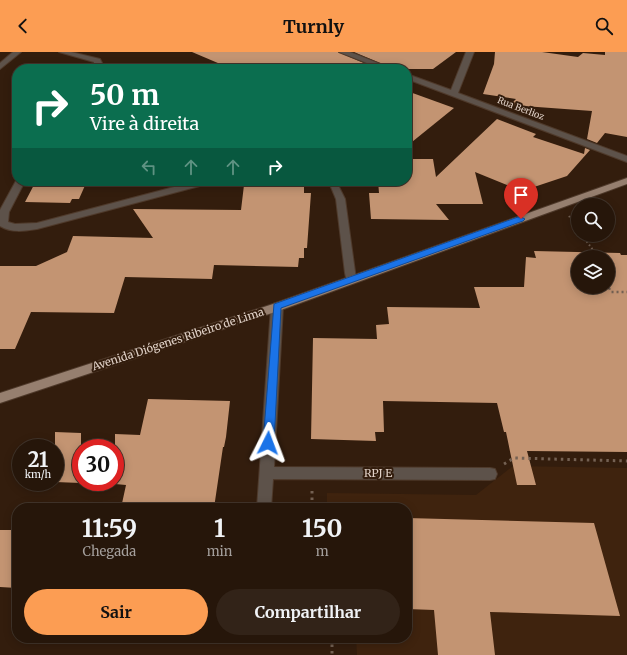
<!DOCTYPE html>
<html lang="pt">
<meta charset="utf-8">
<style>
:root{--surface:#26160a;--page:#322318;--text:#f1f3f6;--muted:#a49f9c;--line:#42352b;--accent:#fc9d53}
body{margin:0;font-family:Merriweather,serif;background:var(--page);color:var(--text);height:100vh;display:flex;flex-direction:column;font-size:15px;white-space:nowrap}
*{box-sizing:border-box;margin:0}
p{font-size:13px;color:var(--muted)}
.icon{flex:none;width:22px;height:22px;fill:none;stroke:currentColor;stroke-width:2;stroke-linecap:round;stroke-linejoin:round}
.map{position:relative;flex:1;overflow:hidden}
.sheet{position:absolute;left:12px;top:451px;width:400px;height:140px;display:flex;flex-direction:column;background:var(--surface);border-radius:16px;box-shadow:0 2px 10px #0003,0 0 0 1px var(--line)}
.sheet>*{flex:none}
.guide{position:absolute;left:12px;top:12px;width:400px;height:122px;border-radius:16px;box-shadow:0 2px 10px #0003,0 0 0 1px var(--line);background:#0b6e4f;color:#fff;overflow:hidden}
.fabs{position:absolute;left:571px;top:146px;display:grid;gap:8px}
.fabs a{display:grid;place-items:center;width:44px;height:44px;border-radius:50%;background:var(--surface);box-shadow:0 2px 10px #0003,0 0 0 1px var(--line);font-size:20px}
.speed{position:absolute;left:12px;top:387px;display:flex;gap:8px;font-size:20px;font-weight:700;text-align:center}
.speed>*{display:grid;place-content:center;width:52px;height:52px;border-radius:50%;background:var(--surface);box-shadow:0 2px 10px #0003,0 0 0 1px var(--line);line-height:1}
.speed small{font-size:10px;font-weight:400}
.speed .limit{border:6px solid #d22;background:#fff;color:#111}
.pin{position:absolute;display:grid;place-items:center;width:34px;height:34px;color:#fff;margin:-41px -17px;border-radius:50% 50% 50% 0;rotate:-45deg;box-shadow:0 0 4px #0007}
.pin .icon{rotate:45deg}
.me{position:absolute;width:44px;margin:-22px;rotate:3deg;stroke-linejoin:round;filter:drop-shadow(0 0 3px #0008)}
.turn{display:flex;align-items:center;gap:14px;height:84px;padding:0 12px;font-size:18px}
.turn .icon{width:52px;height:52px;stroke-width:2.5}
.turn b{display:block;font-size:28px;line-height:34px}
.lanes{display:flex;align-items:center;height:38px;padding:0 12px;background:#0003;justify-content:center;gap:20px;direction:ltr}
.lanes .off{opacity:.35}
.eta{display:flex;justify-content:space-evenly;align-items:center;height:68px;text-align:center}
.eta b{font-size:24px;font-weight:700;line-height:28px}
.primary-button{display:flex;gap:8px;margin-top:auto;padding:8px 12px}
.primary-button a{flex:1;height:46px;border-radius:24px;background:var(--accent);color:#111;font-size:16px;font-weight:700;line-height:46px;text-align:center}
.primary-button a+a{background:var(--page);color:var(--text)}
header{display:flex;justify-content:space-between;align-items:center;height:52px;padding:0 12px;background:var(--accent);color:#111;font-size:18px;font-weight:700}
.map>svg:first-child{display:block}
.built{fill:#3f230e}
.building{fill:#c39472;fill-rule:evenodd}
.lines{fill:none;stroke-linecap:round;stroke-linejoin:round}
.minor-casing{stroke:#4f3a2b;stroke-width:2}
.major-casing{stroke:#4f3a2b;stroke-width:2}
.path-far2{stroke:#746153;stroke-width:2;stroke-dasharray:1.5 2.5;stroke-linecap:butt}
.path-far1{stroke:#746153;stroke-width:2.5;stroke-dasharray:2 3;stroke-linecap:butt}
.path{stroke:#746153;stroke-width:3;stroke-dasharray:2.5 4;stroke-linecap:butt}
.minor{fill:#5d524a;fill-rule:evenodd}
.major{fill:#967f6f;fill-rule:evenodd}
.route{fill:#1a73e8;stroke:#114b97}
.labels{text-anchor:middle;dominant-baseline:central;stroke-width:4;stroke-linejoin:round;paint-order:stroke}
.far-street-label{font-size:9px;fill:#e0d1c7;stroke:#331d0d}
.street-label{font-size:11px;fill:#e0d1c7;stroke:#331d0d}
</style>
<header><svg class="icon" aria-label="back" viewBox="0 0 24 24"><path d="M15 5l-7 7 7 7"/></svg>Turnly<svg class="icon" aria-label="search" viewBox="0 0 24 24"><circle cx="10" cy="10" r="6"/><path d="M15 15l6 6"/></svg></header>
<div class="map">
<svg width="627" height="603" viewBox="0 0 627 603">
<rect width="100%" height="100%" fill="#331d0d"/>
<path class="built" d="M513 414 627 416V603H357L356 586H407V456H327V441L476 443Z"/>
<g class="building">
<path d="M192 0H338L378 17H232Z"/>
<path d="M354 0H456L433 17H394Z"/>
<path d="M495 0H542L578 5 583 1 605 3V0H627V85L605 81 597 91 587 87 592 59 510 53 516 47 483 42 494 12Z"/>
<path d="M407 39 454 56 407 94Z"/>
<path d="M497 67 536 82 533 85 584 102 585 96 590 98 567 124 522 139 475 120 483 152H436L449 168 371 167 369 141H379L378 129H407V107H433L436 125Z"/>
<path d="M36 129H87L79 147H72L70 151 25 150Z"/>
<path d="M244 133 304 134V141H311L307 196H304V206H299L298 215 214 213 212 227 125 225 114 261 31 260 15 297H0V214H36L67 200 73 184 153 186 133 157 241 158Z"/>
<path d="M534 199 620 201 621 203H627V400L527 399 536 433H517L506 380H504L497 351 383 349 384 380H375L376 389 311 387 313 286 377 287 376 273 389 272 387 255 480 256 474 235H524L526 205 536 206ZM578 205H608V235H578Z"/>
<path d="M148 347 230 349 226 385 224 395H223L214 456H121L126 433 115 432V382L140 383Z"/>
<path d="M55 380 81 381V431L55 430Z"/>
<path d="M407 466 594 471 620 564 490 560 495 603H438L434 558 407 557Z"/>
<path d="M0 478H17V536L0 535Z"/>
</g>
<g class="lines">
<g class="minor-casing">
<g id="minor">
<path d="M13 0H21L0 17V11Z"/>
<path d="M59 0H71L100 7 103 13 102 17H94V10Z"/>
<path d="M339 0H350L393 17H382Z"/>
<path d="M466 0H474L458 41 627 104V110L407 27V22L451 38Z"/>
<path d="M17 127V129H25L9 160 8 170 15 172 37 171 197 129H213L211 131 37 177C24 179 11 181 0 174V158Z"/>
<path d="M326 129H336L345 147 356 227 355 230H347L345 221 336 147 331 135Z"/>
<path d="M277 251 281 252 283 255 274 415 490 416 495 417 497 422 495 427 490 428 273 427 271 456H257L271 255 273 252Z"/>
</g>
</g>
<g class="major-casing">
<path id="major" d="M627 126V132L281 258 0 351V341L273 252Z"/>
</g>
<g class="path-far2">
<path d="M569 164 578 177"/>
<path d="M582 183 593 198 596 205"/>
<path d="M608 234 610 237"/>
</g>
<path class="path-far1" d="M609 236 611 240H627"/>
<g class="path">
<path d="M504 412 514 406 627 409"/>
<path d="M312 439V456"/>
<path d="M332 586V603"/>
</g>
<use href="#minor" class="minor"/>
<use href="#major" class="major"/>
</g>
<path class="route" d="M518 165H521L525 167 523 169 281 256 274 391 272 394 268 395 265 394 263 391 274 252Z"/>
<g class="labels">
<g class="far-street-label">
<text transform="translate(521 56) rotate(21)">Rua Berlioz</text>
</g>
<g class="street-label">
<text transform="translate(178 287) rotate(-18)">Avenida Diógenes Ribeiro de Lima</text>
<text x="378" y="421">RPJ E</text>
</g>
</g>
</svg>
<div class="fabs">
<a><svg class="icon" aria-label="search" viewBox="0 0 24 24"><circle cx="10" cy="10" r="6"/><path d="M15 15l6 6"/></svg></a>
<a><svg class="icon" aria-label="layers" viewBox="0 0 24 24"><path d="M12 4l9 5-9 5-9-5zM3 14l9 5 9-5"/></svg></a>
</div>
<div class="speed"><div>21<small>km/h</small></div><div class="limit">30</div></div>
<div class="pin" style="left:521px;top:167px;background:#d93025"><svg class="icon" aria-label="arrive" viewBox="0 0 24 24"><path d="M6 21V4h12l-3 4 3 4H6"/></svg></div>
<svg class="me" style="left:268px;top:391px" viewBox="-20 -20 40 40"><path d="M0-17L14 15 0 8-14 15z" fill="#1a73e8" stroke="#fff" stroke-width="4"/></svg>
<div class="guide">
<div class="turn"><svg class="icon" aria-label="right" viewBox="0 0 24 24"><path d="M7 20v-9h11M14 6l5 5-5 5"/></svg><div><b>50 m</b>Vire à direita</div></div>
<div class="lanes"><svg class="icon off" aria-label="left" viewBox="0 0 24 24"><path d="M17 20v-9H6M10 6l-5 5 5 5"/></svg><svg class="icon off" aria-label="ahead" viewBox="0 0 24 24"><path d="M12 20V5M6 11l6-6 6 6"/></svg><svg class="icon off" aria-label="ahead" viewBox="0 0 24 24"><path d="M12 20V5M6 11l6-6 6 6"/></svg><svg class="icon" aria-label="right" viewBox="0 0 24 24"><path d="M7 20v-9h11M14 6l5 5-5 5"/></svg></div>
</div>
<section class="sheet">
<div class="eta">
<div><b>11:59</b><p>Chegada</p></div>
<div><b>1</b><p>min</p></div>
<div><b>150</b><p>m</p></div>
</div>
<div class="primary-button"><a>Sair</a><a>Compartilhar</a></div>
</section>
</div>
